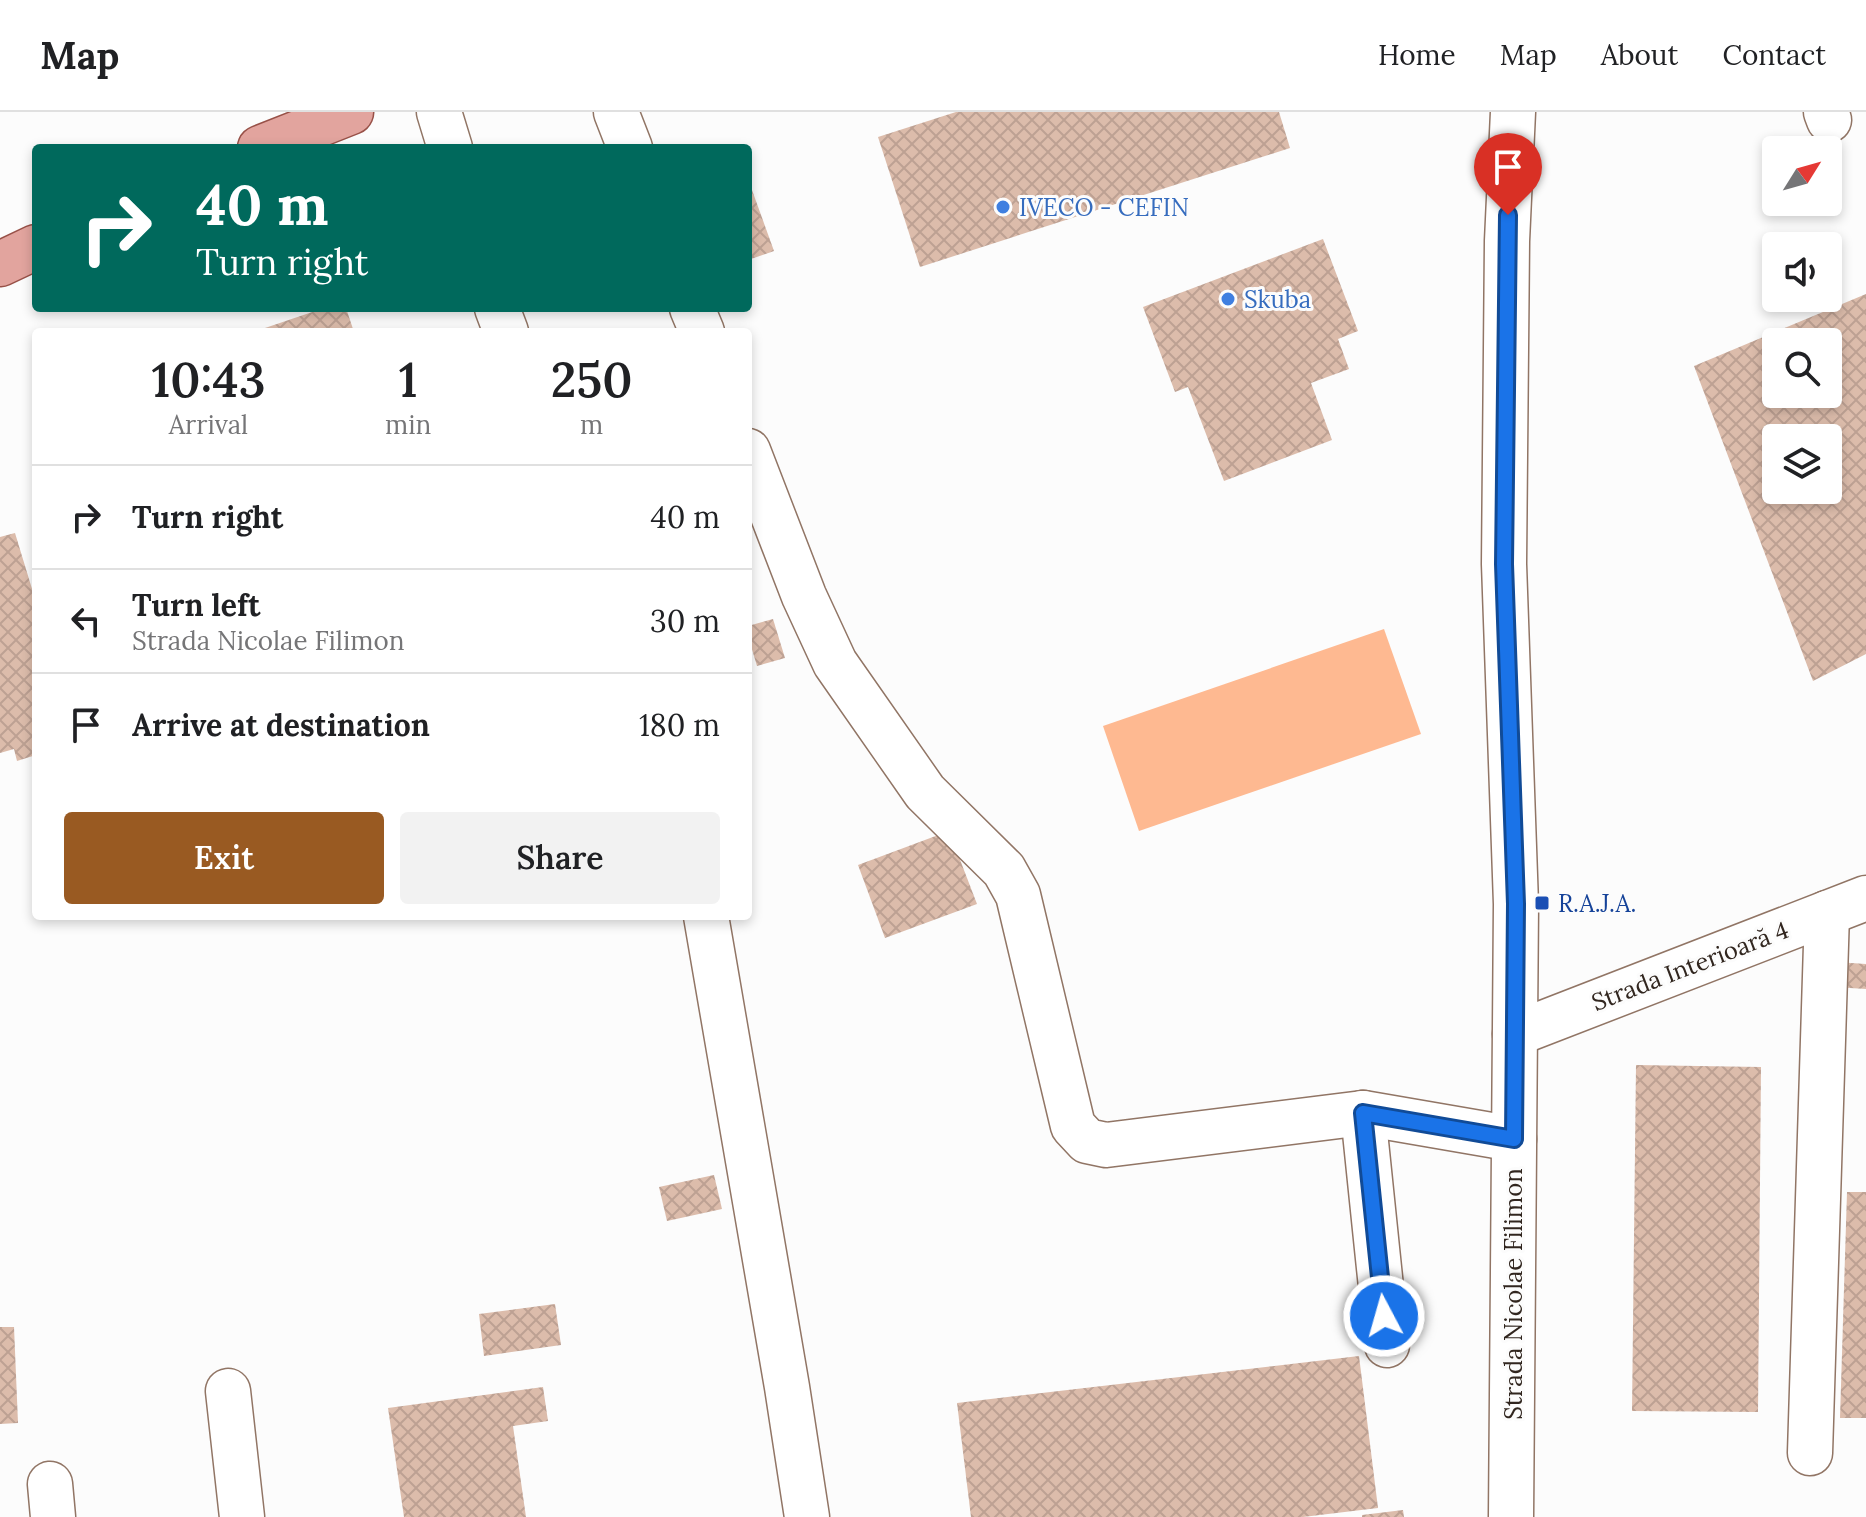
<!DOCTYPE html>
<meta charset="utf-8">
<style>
:root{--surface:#fff;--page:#f2f2f2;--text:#202124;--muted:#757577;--line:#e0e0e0;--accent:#995a22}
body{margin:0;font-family:Lora,serif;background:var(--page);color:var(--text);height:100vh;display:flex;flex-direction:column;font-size:30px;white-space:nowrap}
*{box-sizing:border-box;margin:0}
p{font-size:26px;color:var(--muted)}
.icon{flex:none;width:44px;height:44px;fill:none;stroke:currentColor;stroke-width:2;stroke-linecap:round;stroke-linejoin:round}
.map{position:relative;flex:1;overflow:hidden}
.drawer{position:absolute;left:32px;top:216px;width:720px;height:592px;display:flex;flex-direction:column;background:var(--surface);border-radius:8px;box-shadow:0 4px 12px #0003}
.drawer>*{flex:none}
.hud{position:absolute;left:32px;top:32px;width:720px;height:168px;border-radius:8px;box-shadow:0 4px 12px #0003;background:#00695c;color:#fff;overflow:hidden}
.needle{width:52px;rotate:53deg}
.fabs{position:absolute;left:1762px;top:24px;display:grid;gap:16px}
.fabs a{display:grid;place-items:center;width:80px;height:80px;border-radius:8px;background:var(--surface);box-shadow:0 4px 12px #0003;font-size:40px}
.pin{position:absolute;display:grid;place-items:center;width:68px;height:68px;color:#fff;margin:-82px -34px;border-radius:50% 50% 50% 0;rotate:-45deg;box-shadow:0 0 8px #0007}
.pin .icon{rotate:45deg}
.me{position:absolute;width:88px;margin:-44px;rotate:354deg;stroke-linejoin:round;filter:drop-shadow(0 0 6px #0008)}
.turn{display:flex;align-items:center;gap:28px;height:168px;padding:0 32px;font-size:36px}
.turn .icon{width:104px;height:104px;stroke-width:2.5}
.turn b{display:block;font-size:56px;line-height:68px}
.eta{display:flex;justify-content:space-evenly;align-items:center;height:136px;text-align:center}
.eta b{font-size:48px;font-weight:600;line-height:56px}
.action{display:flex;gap:16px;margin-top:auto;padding:16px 32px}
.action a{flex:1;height:92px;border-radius:8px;background:var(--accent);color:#fff;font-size:32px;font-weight:600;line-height:92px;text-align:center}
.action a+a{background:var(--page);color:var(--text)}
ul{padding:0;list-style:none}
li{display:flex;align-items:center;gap:24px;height:104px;padding:0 32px;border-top:2px solid var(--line)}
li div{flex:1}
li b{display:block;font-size:30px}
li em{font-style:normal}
header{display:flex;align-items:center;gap:48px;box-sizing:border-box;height:112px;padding:0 40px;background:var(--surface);border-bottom:2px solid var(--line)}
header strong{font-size:38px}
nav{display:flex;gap:44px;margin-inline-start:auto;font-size:28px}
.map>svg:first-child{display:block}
.pitch{fill:#feb991}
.building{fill:url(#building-cross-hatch);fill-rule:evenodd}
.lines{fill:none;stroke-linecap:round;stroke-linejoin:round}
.minor-casing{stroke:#917565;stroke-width:47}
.major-casing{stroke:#985148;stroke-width:47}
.minor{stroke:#fff;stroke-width:44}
.major{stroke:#e2a49e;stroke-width:44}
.route-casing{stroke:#114b97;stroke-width:20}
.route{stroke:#1a73e8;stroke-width:14}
.shop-dot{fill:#3f7fe0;stroke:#fcfcfc;stroke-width:3}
.transit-dot{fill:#1a4fb4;stroke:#fcfcfc;stroke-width:3}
.labels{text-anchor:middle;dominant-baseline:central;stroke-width:6;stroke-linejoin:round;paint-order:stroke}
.shop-label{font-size:24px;fill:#366cbe;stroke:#fcfcfc;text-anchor:start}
.transit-label{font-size:24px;fill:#164399;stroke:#fcfcfc;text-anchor:start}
.street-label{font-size:24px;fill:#31261f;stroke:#fcfcfc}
</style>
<header>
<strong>Map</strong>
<nav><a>Home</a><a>Map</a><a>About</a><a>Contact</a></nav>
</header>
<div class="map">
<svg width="1866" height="1405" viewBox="0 0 1866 1405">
<defs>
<pattern id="building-cross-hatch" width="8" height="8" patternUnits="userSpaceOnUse" patternTransform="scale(2)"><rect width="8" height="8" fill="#dcbcab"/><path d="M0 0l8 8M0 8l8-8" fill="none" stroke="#bda193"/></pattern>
</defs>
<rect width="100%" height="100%" fill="#fcfcfc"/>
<path class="pitch" d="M1384 517 1421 622 1139 719 1103 614Z"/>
<g class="building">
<path d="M956 0H1279L1290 36 920 155 878 25Z"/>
<path d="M748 67 774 139 748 148Z"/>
<path d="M1323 127 1358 219 1338 227 1349 257 1311 271 1332 328 1224 369 1188 275 1175 280 1143 195Z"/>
<path d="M1866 182V542L1813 569 1694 254ZM1776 230H1828V282H1776ZM1776 326H1828V378H1776Z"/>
<path d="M324 196H346L354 220H253Z"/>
<path d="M15 421 36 490V643L17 649 14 637 0 641V425Z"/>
<path d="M773 507 785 546 757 554 748 524V514Z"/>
<path d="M949 719 977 792 885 826 858 753Z"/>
<path d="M1836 850 1866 852V877L1834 875Z"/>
<path d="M1636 953 1761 955 1758 1300 1632 1299Z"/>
<path d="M714 1063 722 1097 667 1109 659 1075Z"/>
<path d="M1847 1080H1866V1306H1840Z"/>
<path d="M555 1192 561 1233 484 1244 479 1202Z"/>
<path d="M0 1215H14L18 1311 0 1312Z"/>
<path d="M1359 1244 1378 1396 1303 1405H971L957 1291Z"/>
<path d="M543 1275 548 1309 513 1314 526 1405H404L388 1296Z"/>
<path d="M1403 1398 1404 1405H1362V1403Z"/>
</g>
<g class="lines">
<g class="minor-casing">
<g id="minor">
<path d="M439 0 450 36"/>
<path d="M616 0 630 36"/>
<path d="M1826 0 1829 8"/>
<path d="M497 196 506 220"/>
<path d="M692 196 702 220"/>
<path d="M748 339 804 484 835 551 925 680 1004 758 1018 783 1073 1014 1087 1029 1106 1033 1363 1001 1514 1027"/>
<path d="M706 804 787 1275 807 1405"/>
<path d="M1515 922 1866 786"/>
<path d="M1363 1001 1387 1233"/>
<path d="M228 1279 242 1405"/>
<path d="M1810 1341 1827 801"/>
<path d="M50 1372 53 1405"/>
<path d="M1511 1405 1516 792 1504 452 1507 129 1513 0"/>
</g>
</g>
<g class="major-casing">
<g id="major">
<path d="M260 36 351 0"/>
<path d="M0 152 36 135"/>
</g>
</g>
<use href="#minor" class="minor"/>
<use href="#major" class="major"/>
</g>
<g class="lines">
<g class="route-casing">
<path id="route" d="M1384 1204 1363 1001 1514 1027 1516 792 1504 452 1508 103"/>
</g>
<use href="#route" class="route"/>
</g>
<g class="shop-dot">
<circle cx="1003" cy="95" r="8"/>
<circle cx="1228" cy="187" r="8"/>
</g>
<rect class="transit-dot" x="1534" y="783" width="16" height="16" rx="4"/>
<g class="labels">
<g class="shop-label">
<text x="1019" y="95">IVECO - CEFIN</text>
<text x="1244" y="187">Skuba</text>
</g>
<g class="transit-label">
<text x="1558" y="791">R.A.J.A.</text>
</g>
<g class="street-label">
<text transform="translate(1690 854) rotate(-21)">Strada Interioară 4</text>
<text transform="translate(1513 1182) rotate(-90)">Strada Nicolae Filimon</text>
</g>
</g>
</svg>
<div class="fabs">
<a><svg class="needle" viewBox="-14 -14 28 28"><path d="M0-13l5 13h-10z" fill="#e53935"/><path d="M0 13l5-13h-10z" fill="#757577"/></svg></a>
<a><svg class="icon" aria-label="sound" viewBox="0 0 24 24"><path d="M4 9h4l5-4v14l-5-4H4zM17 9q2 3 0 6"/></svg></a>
<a><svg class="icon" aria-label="search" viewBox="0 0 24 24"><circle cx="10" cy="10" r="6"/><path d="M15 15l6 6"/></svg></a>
<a><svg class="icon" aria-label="layers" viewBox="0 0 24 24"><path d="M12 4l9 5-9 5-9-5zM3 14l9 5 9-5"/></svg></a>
</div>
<div class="pin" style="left:1508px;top:103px;background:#d93025"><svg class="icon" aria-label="arrive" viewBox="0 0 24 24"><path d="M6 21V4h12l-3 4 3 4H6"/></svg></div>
<svg class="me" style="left:1384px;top:1204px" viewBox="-20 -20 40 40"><circle r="17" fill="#1a73e8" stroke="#fff" stroke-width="3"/><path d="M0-11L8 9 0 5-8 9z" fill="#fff"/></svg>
<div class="hud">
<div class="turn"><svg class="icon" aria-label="right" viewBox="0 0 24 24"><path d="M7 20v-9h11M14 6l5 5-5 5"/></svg><div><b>40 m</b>Turn right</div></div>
</div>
<section class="drawer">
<div class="eta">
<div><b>10:43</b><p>Arrival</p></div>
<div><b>1</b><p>min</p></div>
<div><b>250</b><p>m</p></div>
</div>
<ul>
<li><svg class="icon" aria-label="right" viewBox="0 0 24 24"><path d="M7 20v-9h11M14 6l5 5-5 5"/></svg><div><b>Turn right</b></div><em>40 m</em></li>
<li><svg class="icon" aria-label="left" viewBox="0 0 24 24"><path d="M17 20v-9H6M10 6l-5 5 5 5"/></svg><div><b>Turn left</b><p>Strada Nicolae Filimon</p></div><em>30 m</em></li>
<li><svg class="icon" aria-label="arrive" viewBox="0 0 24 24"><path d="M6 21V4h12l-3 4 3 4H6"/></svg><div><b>Arrive at destination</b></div><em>180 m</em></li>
</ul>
<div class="action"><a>Exit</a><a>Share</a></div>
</section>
</div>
